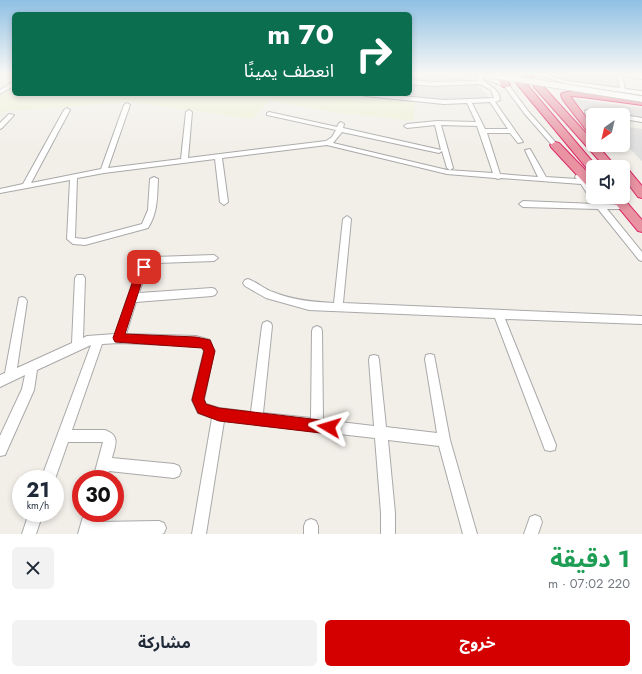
<!DOCTYPE html>
<html lang="ar">
<meta charset="utf-8">
<style>
:root{--surface:#fff;--page:#f2f2f3;--text:#1f2937;--muted:#747a83;--accent:#d40000}
body{margin:0;font-family:Jost,"Noto Sans Arabic",sans-serif;background:var(--page);color:var(--text);direction:rtl;height:100vh;display:flex;flex-direction:column;font-size:15px;white-space:nowrap}
*{box-sizing:border-box;margin:0}
p{font-size:13px;color:var(--muted)}
.icon{flex:none;width:22px;height:22px;fill:none;stroke:currentColor;stroke-width:2;stroke-linecap:round;stroke-linejoin:round}
.map{position:relative;height:534px;overflow:hidden;direction:ltr}
.drawer{display:flex;flex-direction:column;background:var(--surface);flex:1}
.drawer>*{flex:none}
.banner{position:absolute;left:12px;top:12px;width:400px;height:84px;border-radius:6px;box-shadow:0 2px 6px #0003;direction:rtl;background:#0b6e4f;color:#fff;overflow:hidden}
.needle{width:26px;rotate:214deg}
.controls{position:absolute;left:586px;top:108px;display:grid;gap:8px}
.controls a{display:grid;place-items:center;width:44px;height:44px;border-radius:6px;background:var(--surface);box-shadow:0 2px 6px #0003;font-size:20px}
.speed{position:absolute;left:12px;top:470px;display:flex;gap:8px;font-size:20px;font-weight:700;text-align:center}
.speed>*{display:grid;place-content:center;width:52px;height:52px;border-radius:50%;background:var(--surface);box-shadow:0 2px 6px #0003;line-height:1}
.speed small{font-size:10px;font-weight:400}
.speed .limit{border:6px solid #d22;background:#fff;color:#111}
.pin{position:absolute;display:grid;place-items:center;width:34px;height:34px;color:#fff;margin:-17px;border-radius:8px;box-shadow:0 2px 6px #0006}
.me{position:absolute;width:44px;margin:-22px;rotate:277deg;stroke-linejoin:round;filter:drop-shadow(0 0 3px #0008)}
.turn{display:flex;align-items:center;gap:14px;height:84px;padding:0 12px;font-size:18px}
.turn .icon{width:52px;height:52px;stroke-width:2.5}
.turn b{display:block;font-size:28px;line-height:34px}
.round{display:grid;place-items:center;flex:none;width:42px;height:42px;border-radius:6px;background:var(--page)}
.headline{display:flex;align-items:center;justify-content:space-between;height:68px;padding:0 12px}
h1{font-size:24px;font-weight:700;line-height:30px;color:#1e9e55}
.primary-button{display:flex;gap:8px;margin-top:auto;padding:8px 12px}
.primary-button a{flex:1;height:46px;border-radius:6px;background:var(--accent);color:#fff;font-size:16px;font-weight:700;line-height:46px;text-align:center}
.primary-button a+a{background:var(--page);color:var(--text)}
.map>svg:first-child{display:block}
.residential{fill:#e0dfdf}
.farmland{fill:#eef0d5}
.lines{fill:none;stroke-linecap:round;stroke-linejoin:round}
.minor-casing{stroke:#a9a9a9;stroke-width:2}
.highway-casing{stroke:#dc2a67;stroke-width:2}
.minor{fill:#fff;fill-rule:evenodd}
.highway{fill:#e892a2;fill-rule:evenodd}
.minor-bridge-casing{stroke:#a9a9a9;stroke-width:7;stroke-linecap:butt}
.minor-bridge{stroke:#fff;stroke-width:5.5}
.route{fill:#d40000;stroke:#8a0000}
</style>
<div class="map">
<svg width="642" height="534" viewBox="0 0 642 534">
<rect width="100%" height="100%" fill="#f2efe9"/>
<g class="residential">
<path d="M410 74H443L459 77 479 86 490 99 428 100 382 94H410Z"/>
<path d="M547 74H615L620 91 552 79Z"/>
<path d="M574 99 642 108V120L623 115 585 112Z"/>
<path d="M623 126 642 129V161L623 142Z"/>
</g>
<path class="farmland" d="M0 74H14V94H313L328 97 416 102 413 121 341 113 269 101 252 119 130 102 0 112Z"/>
<g class="lines">
<g class="minor-casing">
<g id="minor">
<path d="M466 74H474L492 77 508 84 528 111 564 152 559 153 524 113 504 86 482 78C488 87 499 87 500 100L495 102 523 142 518 143 510 133H487L500 174 538 177 525 150 530 149 546 177 577 179 575 177 576 175H582L593 191V197L596 198H590L581 184 501 178 498 179 495 178 447 174 327 145 222 158 228 202 224 205 220 202 215 159 104 173 77 178 75 238 85 239 142 224 148 210 150 179 154 177 158 179C157 197 158 212 148 228L85 245 73 244 67 239 70 180 0 193V189L23 184 64 110 67 108 70 110 31 183 101 169 124 105 127 103 130 105 108 168 181 159 186 112 189 110 192 112 188 158 326 141 332 137 336 130 267 115V113L269 112 337 127 339 123 341 122 344 124 343 128 441 150 435 125 407 128 404 126 407 124 437 121 476 122 467 103 444 104 365 96 362 94H381L444 100 494 98 491 90 480 84 433 86 410 84V80L433 82 478 81 477 77 466 75ZM490 102 508 129H485L472 103ZM441 125 477 126 493 173 447 170 333 143 342 132 439 153 442 151 447 168 450 170 453 168Z"/>
<path d="M538 74H544L567 81 620 88 617 74 642 75V79L622 76 625 89 642 91V95L566 84Z"/>
<path d="M11 83H14V86L0 94V90Z"/>
<path d="M587 110 609 115 585 113V111Z"/>
<path d="M9 114 14 115 2 128 0 129V123Z"/>
<path d="M623 115 642 118V122L623 119Z"/>
<path d="M598 200 603 204 627 205 628 207 627 209H607L642 252V261L639 260 598 209 523 207 519 204 523 201 595 204V201Z"/>
<path d="M347 216 351 219 343 303 642 316V324L505 319 556 445 555 450 550 451 545 450 495 318 309 310 266 298 245 286 243 283 245 280 248 279C257 282 264 289 273 292 292 300 313 302 334 303L343 219Z"/>
<path d="M214 255 218 258 214 261 157 263 147 269 139 293 212 288 215 289 217 292 215 295 212 296 136 302 126 334 196 336 210 340 214 351 204 400 206 404 219 408 251 412 262 326 263 323 267 321 271 323 272 326 263 413 311 418 312 331 313 328 317 326 321 328 322 331 323 420 374 426 369 360 370 356 374 355 378 356 379 360 386 427 437 433 425 359 426 355 430 354 434 355 450 440 477 534H463L439 446 388 440 395 513V534H381V513L375 438 224 421 206 534H192L212 418 198 413 192 400 204 351 202 347 196 346 119 343 102 344 72 430H105C121 436 115 445 112 458L174 464 179 466 181 471 179 476 174 478 109 471 107 479H93L103 442H68L55 479H41L91 345 37 370 34 390 5 455 0 456V436L22 389 25 375 0 387V375L5 373 19 298 22 297 25 298 27 301 17 368 72 343 75 278 77 275H83L85 278 83 338 87 336 115 334 135 275 141 265 155 257Z"/>
<path d="M29 513H43L36 534H22Z"/>
<path d="M84 513H98L96 522 159 521 164 523 166 528 164 533 162 534H78Z"/>
<path d="M535 515 540 517 542 522 538 534H524L530 517Z"/>
<path d="M311 519 316 521 318 526V534H304V526L306 521Z"/>
</g>
</g>
<g class="highway-casing">
<g id="highway">
<path d="M523 74H531L534 77 527 79Z"/>
<path d="M498 76H504L510 85 509 87H503L497 78Z"/>
<path d="M517 80H523L597 167H593V172L589 171 517 84Z"/>
<path d="M534 83H540L593 141V145H597L616 167H605L534 87Z"/>
<path d="M574 91 642 99V105L583 97 570 96 593 127V136L590 135 563 100 561 95 562 93Z"/>
<path d="M555 142 559 143 593 178V189L589 188 551 147 550 145Z"/>
<path d="M622 167 627 168 642 186V198L638 197 623 177Z"/>
<path d="M610 197H622L642 220V232L638 231Z"/>
</g>
</g>
<use href="#minor" class="minor"/>
<use href="#highway" class="highway"/>
<g class="minor-bridge-casing">
<path id="minor-bridge" d="M484 74 642 99"/>
</g>
<use href="#minor-bridge" class="minor-bridge"/>
</g>
<linearGradient id="sky" x2="0" y2="1"><stop stop-color="#8fc0e4"/><stop offset="0.5" stop-color="#f9f8f5"/><stop offset="1" stop-color="#f9f8f5" stop-opacity="0"/></linearGradient>
<rect width="642" height="148" fill="url(#sky)"/>
<path class="route" d="M144 264 149 267 144 275 125 334 196 337 210 340 215 351 204 399 206 404 219 408 329 421 334 423 336 427 334 432 329 434 219 421 198 413 192 400 204 351 202 348 115 342 113 338 135 275 141 265Z"/>
</svg>
<div class="controls">
<a><svg class="needle" viewBox="-14 -14 28 28"><path d="M0-13l5 13h-10z" fill="#e53935"/><path d="M0 13l5-13h-10z" fill="#747a83"/></svg></a>
<a><svg class="icon" aria-label="sound" viewBox="0 0 24 24"><path d="M4 9h4l5-4v14l-5-4H4zM17 9q2 3 0 6"/></svg></a>
</div>
<div class="speed"><div>21<small>km/h</small></div><div class="limit">30</div></div>
<div class="pin" style="left:144px;top:267px;background:#d93025"><svg class="icon" aria-label="arrive" viewBox="0 0 24 24"><path d="M6 21V4h12l-3 4 3 4H6"/></svg></div>
<svg class="me" style="left:329px;top:427px" viewBox="-20 -20 40 40"><path d="M0-17L14 15 0 8-14 15z" fill="#d40000" stroke="#fff" stroke-width="4"/></svg>
<div class="banner">
<div class="turn"><svg class="icon" aria-label="right" viewBox="0 0 24 24"><path d="M7 20v-9h11M14 6l5 5-5 5"/></svg><div><b>70 m</b>انعطف يمينًا</div></div>
</div>
</div>
<section class="drawer">
<div class="headline"><div><h1>1 دقيقة</h1><p>220 m · 07:02</p></div><a class="round"><svg class="icon" aria-label="close" viewBox="0 0 24 24"><path d="M6 6l12 12M18 6L6 18"/></svg></a></div>
<div class="primary-button"><a>خروج</a><a>مشاركة</a></div>
</section>
